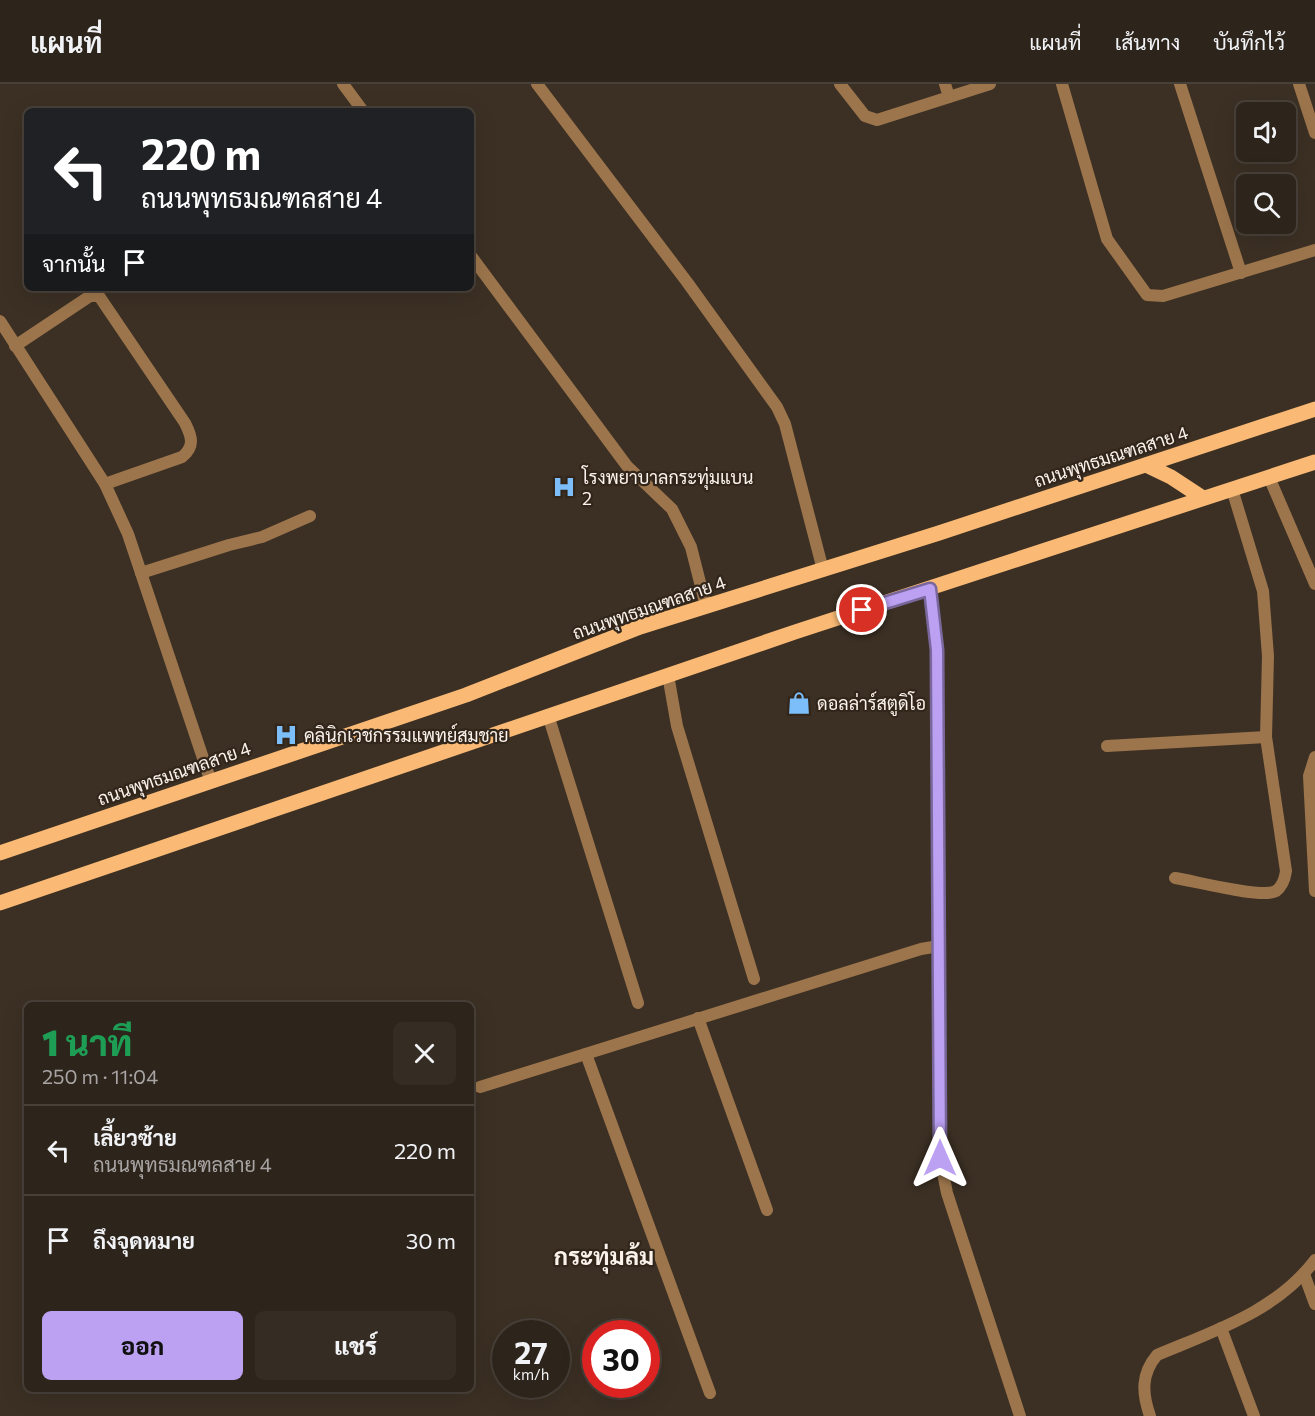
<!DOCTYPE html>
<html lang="th">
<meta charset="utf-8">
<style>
:root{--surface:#2d241b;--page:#352c24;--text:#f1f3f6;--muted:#a7a4a3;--line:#48413a;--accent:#bca0f2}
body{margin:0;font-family:Commissioner,Sarabun,sans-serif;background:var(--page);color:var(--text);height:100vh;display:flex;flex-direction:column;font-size:22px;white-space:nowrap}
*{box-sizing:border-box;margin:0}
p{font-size:20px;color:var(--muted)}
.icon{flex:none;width:33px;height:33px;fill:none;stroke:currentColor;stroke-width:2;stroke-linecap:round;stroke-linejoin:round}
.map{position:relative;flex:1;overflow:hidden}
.details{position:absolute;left:24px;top:918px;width:450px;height:390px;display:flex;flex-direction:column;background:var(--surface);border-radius:9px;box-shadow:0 6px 24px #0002,0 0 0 2px var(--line)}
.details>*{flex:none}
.guide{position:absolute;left:24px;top:24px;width:450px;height:183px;border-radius:9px;box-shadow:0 6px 24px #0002,0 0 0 2px var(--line);background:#202124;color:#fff;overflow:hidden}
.buttons{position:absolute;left:1236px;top:18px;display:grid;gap:12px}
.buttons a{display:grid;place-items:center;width:60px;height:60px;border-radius:9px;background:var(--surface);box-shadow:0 6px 24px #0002,0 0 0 2px var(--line);font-size:30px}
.speed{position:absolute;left:492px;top:1236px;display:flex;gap:12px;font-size:30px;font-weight:700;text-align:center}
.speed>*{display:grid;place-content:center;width:78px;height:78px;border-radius:50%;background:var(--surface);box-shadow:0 6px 24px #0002,0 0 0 2px var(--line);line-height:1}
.speed small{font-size:15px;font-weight:400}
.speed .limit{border:9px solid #d22;background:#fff;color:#111}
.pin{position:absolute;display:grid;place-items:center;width:51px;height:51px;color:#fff;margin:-26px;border:3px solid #fff;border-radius:50%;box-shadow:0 2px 6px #0007}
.me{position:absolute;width:66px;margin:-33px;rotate:0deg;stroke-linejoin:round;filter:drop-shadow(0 0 4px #0008)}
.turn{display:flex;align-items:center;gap:21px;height:126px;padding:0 18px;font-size:27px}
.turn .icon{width:78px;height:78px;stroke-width:2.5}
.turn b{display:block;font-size:42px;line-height:51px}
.then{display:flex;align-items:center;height:57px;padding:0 18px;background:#0003;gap:12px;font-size:22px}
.round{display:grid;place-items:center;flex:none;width:63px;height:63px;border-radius:9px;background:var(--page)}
.overview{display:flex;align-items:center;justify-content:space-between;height:102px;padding:0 18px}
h1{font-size:36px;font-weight:800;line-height:45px;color:#1e9e55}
.action{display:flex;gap:12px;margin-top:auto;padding:12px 18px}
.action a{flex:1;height:69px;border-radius:9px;background:var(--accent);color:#111;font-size:24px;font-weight:800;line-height:69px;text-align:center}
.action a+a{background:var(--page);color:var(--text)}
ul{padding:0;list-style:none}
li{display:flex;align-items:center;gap:18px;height:90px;padding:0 18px;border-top:2px solid var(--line)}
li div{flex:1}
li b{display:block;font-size:22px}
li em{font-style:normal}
header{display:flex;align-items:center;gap:36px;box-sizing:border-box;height:84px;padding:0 30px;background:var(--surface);border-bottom:2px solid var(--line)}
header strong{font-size:28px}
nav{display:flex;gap:33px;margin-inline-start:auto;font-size:21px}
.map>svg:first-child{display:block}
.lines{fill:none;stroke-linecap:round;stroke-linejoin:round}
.street{stroke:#9c754c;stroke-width:12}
.primary{stroke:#faba75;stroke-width:15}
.route-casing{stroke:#7a689d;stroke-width:15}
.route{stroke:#bca0f2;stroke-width:10}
.labels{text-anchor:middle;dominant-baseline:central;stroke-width:4.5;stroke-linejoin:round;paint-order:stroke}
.street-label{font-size:18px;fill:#faf2eb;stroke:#32261b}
.poi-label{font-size:18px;fill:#faf2eb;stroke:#32261b;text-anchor:start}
.district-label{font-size:24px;font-weight:bold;fill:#faf2eb;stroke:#32261b}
</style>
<header>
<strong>แผนที่</strong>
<nav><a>แผนที่</a><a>เส้นทาง</a><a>บันทึกไว้</a></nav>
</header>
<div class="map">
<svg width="1315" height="1332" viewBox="0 0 1315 1332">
<rect width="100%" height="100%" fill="#3c3024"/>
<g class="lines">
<g class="street">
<path d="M343 0 363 27"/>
<path d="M537 0 687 198 777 323 785 340 823 486"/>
<path d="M840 0 865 32 877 36 990 0"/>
<path d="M945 0 949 13"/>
<path d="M1062 0 1107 155 1147 211 1163 212 1315 166"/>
<path d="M1180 0 1241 189"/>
<path d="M1299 0 1315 49"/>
<path d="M471 172 627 382 672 425 691 463 706 522"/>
<path d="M0 237 105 400 128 450 211 698"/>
<path d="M15 262 90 212H99L185 339C192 353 195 362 182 373L105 400"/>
<path d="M1269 393 1315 500"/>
<path d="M141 489 229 461 262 453 310 432"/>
<path d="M930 505 937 566 940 1074 947 1109 1020 1332"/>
<path d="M668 591 677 642 754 895"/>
<path d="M548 631 638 919"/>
<path d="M1107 662 1266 653"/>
<path d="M1315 673 1309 692 1315 807"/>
<path d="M1175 794C1195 797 1262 815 1276 807 1283 802 1285 794 1286 787L1266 653 1268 572 1263 507 1232 405"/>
<path d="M698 934 767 1126"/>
<path d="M586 970 710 1309"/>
<path d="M480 1003 921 865 939 862"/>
<path d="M1304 1190 1315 1220"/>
<path d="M1221 1244 1254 1332"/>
<path d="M1150 1332C1142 1309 1141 1290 1157 1271 1214 1247 1277 1227 1315 1176"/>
</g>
<g class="primary">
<path d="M1146 381 1171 393 1203 414"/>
<path d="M0 769 466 611 640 543 939 449 1315 325"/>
<path d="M0 819 795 548 1315 378"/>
</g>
</g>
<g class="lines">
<g class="route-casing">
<path id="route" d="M862 526 930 505 937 566 940 1074"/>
</g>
<use href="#route" class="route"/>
</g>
<defs>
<g id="hospital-bare" transform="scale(1.8)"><path d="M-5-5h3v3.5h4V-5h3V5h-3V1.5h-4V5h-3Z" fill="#7cbef9" stroke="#32261b" stroke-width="2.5" paint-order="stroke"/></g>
<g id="shop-bare" transform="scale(1.8)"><path d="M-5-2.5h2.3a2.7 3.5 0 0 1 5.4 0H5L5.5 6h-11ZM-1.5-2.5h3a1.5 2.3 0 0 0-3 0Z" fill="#7cbef9" stroke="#32261b" stroke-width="2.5" paint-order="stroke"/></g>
</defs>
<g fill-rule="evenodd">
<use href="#hospital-bare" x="564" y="403"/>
<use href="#shop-bare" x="799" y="619"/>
<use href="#hospital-bare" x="286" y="651"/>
</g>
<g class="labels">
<g class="street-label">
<text transform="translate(1111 372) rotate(-18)">ถนนพุทธมณฑลสาย 4</text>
<text transform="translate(649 523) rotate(-19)">ถนนพุทธมณฑลสาย 4</text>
<text transform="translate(174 689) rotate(-19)">ถนนพุทธมณฑลสาย 4</text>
</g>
<g class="poi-label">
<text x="582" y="393">โรงพยาบาลกระทุ่มแบน<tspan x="582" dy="21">2</tspan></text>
<text x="817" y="619">ดอลล่าร์สตูดิโอ</text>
<text x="304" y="651">คลินิกเวชกรรมแพทย์สมชาย</text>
</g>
<g class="district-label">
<text x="604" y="1171">กระทุ่มล้ม</text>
</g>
</g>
</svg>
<div class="buttons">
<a><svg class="icon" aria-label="sound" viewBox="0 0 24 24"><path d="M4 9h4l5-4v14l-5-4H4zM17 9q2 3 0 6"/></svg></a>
<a><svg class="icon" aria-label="search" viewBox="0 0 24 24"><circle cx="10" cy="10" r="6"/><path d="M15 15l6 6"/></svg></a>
</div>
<div class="speed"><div>27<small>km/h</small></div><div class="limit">30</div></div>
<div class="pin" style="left:862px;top:526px;background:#d93025"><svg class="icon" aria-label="arrive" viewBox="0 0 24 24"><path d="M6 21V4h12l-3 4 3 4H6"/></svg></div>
<svg class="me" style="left:940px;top:1074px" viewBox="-20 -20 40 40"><path d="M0-17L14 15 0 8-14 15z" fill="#bca0f2" stroke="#fff" stroke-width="4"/></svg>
<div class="guide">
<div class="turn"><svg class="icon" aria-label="left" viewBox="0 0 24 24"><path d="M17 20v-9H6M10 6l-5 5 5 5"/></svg><div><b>220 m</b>ถนนพุทธมณฑลสาย 4</div></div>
<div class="then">จากนั้น<svg class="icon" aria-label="arrive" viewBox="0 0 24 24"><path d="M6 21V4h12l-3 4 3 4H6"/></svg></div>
</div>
<section class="details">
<div class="overview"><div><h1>1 นาที</h1><p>250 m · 11:04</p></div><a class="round"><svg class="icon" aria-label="close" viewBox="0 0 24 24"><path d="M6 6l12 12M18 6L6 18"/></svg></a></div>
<ul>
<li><svg class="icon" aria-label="left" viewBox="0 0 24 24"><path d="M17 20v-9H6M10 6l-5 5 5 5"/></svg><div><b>เลี้ยวซ้าย</b><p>ถนนพุทธมณฑลสาย 4</p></div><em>220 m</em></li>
<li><svg class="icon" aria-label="arrive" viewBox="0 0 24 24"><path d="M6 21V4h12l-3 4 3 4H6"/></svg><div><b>ถึงจุดหมาย</b></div><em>30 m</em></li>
</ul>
<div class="action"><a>ออก</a><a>แชร์</a></div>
</section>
</div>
